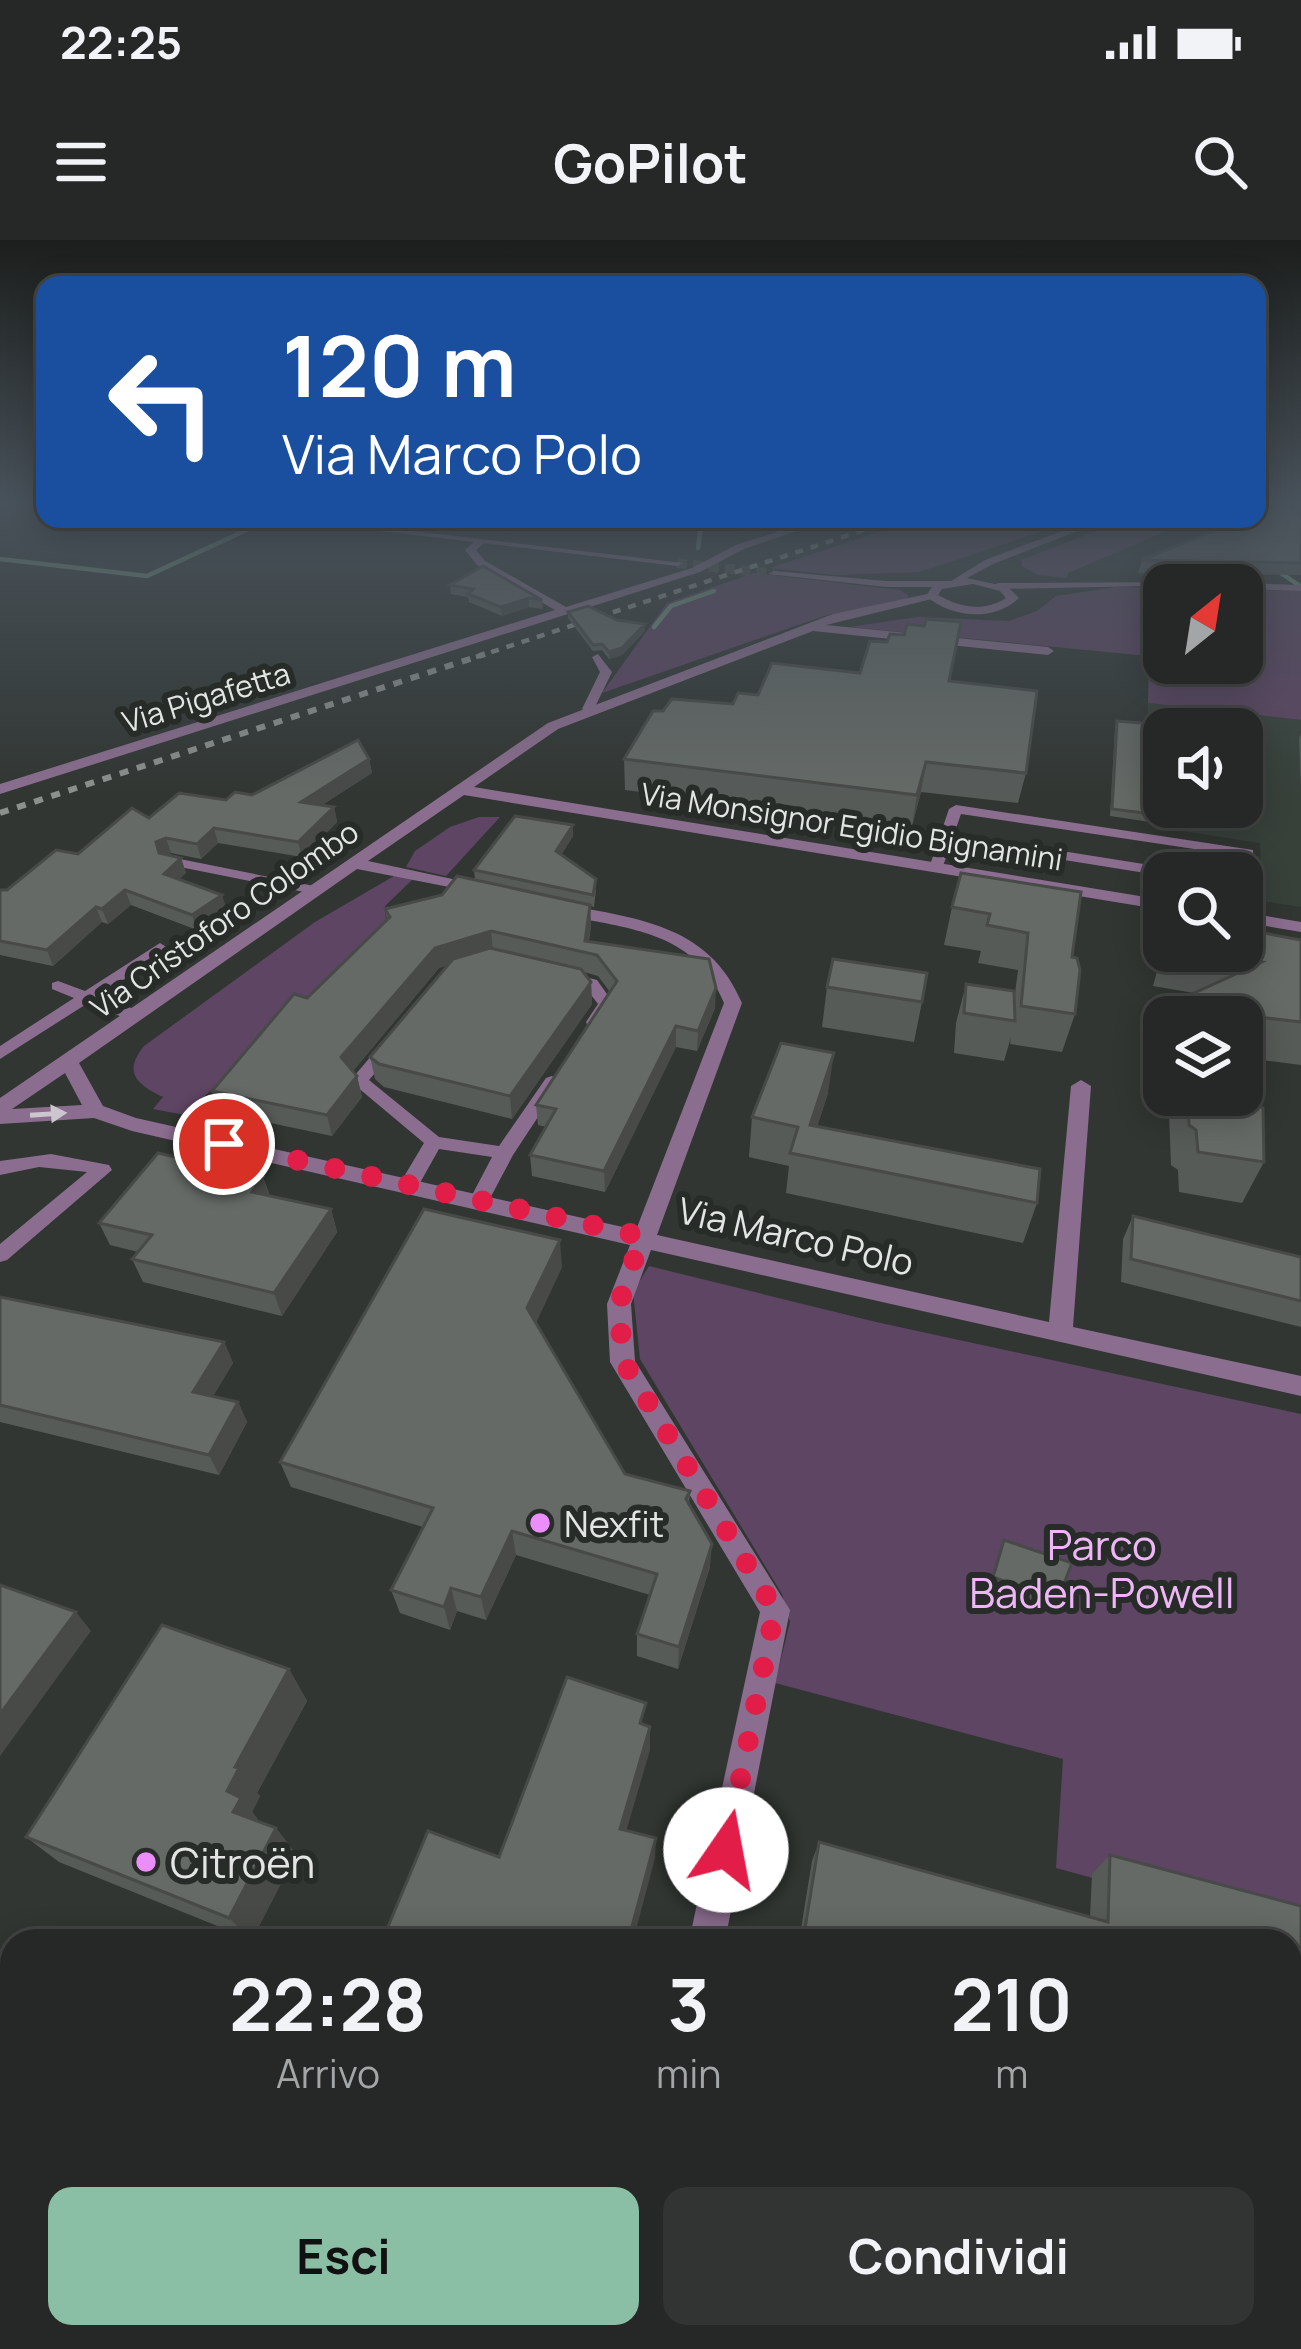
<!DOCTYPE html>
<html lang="it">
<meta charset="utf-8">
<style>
:root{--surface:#252826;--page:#313432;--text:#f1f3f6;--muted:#a3a6a7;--line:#424443;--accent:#8abfa5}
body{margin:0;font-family:Manrope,sans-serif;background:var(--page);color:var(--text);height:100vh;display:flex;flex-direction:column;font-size:45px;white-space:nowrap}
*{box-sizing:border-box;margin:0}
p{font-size:39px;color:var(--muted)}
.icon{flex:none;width:66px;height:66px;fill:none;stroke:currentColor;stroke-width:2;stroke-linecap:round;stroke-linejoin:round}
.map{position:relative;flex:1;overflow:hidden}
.drawer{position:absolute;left:0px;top:1689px;width:1302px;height:420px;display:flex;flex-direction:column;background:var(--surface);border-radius:36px 36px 0 0;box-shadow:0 6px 30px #0003,0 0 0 3px var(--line)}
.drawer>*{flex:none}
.banner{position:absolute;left:36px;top:36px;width:1230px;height:252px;border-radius:24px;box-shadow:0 6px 30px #0003,0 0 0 3px var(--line);background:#1a4fa0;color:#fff;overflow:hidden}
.needle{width:78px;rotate:30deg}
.fabs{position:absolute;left:1143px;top:324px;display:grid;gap:24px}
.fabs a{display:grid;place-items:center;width:120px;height:120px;border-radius:24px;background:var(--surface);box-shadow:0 6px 30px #0003,0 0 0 3px var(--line);font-size:60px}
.pin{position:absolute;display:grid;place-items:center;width:102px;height:102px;color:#fff;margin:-51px;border:6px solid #fff;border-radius:50%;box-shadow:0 3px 12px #0007}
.me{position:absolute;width:132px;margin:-66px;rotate:12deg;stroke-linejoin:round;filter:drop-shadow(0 0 9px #0008)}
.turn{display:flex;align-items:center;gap:42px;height:252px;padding:0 48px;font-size:54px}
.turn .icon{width:156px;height:156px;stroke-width:2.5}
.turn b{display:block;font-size:84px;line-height:102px}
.eta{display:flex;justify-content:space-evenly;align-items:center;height:204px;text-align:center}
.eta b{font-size:72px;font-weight:700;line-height:84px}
.cta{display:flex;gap:24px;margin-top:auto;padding:24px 48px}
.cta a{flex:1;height:138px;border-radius:24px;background:var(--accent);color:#111;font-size:48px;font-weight:700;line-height:138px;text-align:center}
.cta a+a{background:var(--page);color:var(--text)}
.status{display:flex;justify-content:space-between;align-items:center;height:84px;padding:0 60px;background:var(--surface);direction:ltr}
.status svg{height:33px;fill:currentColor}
header{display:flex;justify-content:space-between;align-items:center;height:156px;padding:0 48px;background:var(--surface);font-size:54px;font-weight:700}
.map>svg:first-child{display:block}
.built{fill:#37413a}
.green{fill:#5e4563}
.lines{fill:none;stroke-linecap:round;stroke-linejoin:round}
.stream{stroke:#74977f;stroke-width:4.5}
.tertiary-tunnel{stroke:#4c504d;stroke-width:10;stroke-dasharray:10 6;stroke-linecap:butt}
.service{fill:#8b6e8f;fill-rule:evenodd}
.minor{fill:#8b6e8f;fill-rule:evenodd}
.tertiary{fill:#8b6e8f;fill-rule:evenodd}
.primary{fill:#e1a5ea;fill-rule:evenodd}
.rail-far1{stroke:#8d918e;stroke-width:4.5;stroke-dasharray:8 8;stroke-linecap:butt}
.rail{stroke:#8d918e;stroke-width:6;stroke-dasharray:9 9;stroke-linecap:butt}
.wall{fill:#575b58}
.shaded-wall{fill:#474a47}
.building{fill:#656a66;stroke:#474a47;stroke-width:3}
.oneway{fill:#ccc7ce}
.route{stroke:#e11d48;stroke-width:21;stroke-dasharray:0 37.8}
.poi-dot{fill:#eb8dfb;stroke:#272c28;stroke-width:4.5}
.labels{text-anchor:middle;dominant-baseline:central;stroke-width:12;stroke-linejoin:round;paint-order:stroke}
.far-street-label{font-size:30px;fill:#e2e5e3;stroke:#272c28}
.street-label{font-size:36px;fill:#e2e5e3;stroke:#272c28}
.poi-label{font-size:36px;fill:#e2e5e3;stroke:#272c28;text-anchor:start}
.near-park-label{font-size:42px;fill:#eeb6f7;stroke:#272c28}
.near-poi-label{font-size:42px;fill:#e2e5e3;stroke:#272c28;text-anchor:start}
</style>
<div class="status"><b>22:25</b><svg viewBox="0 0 49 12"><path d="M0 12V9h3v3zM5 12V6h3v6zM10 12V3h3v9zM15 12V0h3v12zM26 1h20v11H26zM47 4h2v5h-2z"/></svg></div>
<header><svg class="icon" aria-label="menu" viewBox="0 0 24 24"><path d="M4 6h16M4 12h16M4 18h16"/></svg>GoPilot<svg class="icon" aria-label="search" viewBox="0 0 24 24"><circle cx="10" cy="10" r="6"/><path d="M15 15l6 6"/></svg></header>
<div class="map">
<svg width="1301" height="2109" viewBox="0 0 1301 2109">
<rect width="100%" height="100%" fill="#313632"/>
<path class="built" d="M1148 463 1301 480V667L1262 661 1260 603 1182 591 1180 567H1242V489L1147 485Z"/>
<g class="green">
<path d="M918 279H1044L1062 285 919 332 835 335 770 328Z"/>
<path d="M1128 279H1195L1068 333 1067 338 1038 335 1022 326 1021 320Z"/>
<path d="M754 333 900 350 909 356 902 362 827 375 602 453 667 363Z"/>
<path d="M1116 347 1164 348V423H1242V350L1301 351V480L1148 463 1149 416 849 387 918 377 1009 381 1037 371 1056 356Z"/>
<path d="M479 577H500L446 636 406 627 415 611 450 587Z"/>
<path d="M394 636 413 639 385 666 386 681 185 875 153 869 163 857C136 844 123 832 144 806L315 682Z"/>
<path d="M649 1026 876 1082 1301 1174V1695L1056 1628 1063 1519 775 1443 790 1382 782 1354 640 1119 633 1052Z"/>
</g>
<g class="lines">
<g class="stream">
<path d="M1207 279 1228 295"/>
<path d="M698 308 702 279"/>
<path d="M0 319 147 336 253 287"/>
<path d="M1272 327 1300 346"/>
<path d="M654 387 671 366 714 351"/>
</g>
<path class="tertiary-tunnel" d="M677 323 774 334"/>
<g class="service">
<path d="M1049 279H1063L1059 282Z"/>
<path d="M598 414 612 432 594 469 588 473 582 469 600 432 592 417Z"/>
<path d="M956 565 1253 610 1256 678 1248 683 1242 680 1241 616 961 574 954 594 1175 629 1182 633 1164 636 952 602 941 631H931L929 628 949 569Z"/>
<path d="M170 617 314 646 321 650 314 654 165 624 163 621Z"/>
<path d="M160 703 168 708 166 711 99 756 139 771V779H127L88 763 0 819V806L74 758 52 749V743L58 741 85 751Z"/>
<path d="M569 733 597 740 614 764 600 786H588L586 782 598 764 585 747 563 741V735Z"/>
<path d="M389 801 398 806 369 840 439 897 499 906 546 838 552 836 561 842 513 915 487 964 480 966 470 959 492 917 439 909 416 950H402L399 945 424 903 350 841 383 802Z"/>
<path d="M51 914 109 925 112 930 7 1020 0 1022V1004L87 932 39 927 0 935V921Z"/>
</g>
<g class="minor">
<path d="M817 279H832L744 309 700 332 0 554V544L555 370 477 325 465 310 475 301 484 303 476 310 485 321 566 367 692 328 736 305Z"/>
<path d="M1187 342 1193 345 998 349 992 346 998 343Z"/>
<path d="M1242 343 1301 345V351L1242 349V345H1237Z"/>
<path d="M932 353 936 358 826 385 1048 407 1054 411 1048 415 813 391 558 489 474 547 1164 660V670L464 555 368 621 490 647V655L357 629 79 823 103 866 136 878 636 990 724 763C700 704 653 692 594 681 579 678 562 676 549 668L558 663C634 679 708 682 742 763L657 995 1049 1082 1071 846 1081 840 1091 846 1073 1087 1301 1136V1156L651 1010 631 1064 635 1121 790 1370 725 1701H689L760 1372 610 1122 607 1064 630 1005 132 891 94 878 0 884V858L548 483 833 374ZM65 833 82 865 12 869Z"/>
<path d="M1242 672 1301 682V692L1242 682Z"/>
<path d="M0 1711 12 1716V1753L0 1748Z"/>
<path d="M770 2097H834L839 2109H775Z"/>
</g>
<g class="tertiary">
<path d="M278 279H311L683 323 677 326Z"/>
<path d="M1094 279H1108L993 324 967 338 1008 347 1019 358C993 382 952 378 926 356L932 347H886L768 334 774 331 886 341H951L985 320ZM973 344 1000 351 1006 358C984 372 961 368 938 355L942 349Z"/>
</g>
<g class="primary">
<path d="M0 1871 12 1876V1925L0 1920Z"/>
<path d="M389 2097H463L468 2109H394Z"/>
</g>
<path class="rail-far1" d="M476 417 898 279"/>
<path class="rail" d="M0 573 485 414"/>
</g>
<g class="wall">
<path d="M1301 275V335L1138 333 1142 320 1229 284 1222 279H1257Z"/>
<path d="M679 279H766L744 292Z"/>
<path d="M450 345 542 360 543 369 529 367 502 376 469 362 468 357 451 354Z"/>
<path d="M568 372 645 384V391L622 415 609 419 602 410 593 411 568 378Z"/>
<path d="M904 395 950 441 1026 533 1018 563 921 552 912 586 625 550 624 519 733 464 758 455 860 433 887 402Z"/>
<path d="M1117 481 1160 575 1157 583 1110 576 1115 488Z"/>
<path d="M1301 493V547L1299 499Z"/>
<path d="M369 519 372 533 322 565 334 567 337 582 302 617 218 603 201 619 171 613 166 615 181 618 186 633 179 639 227 670 197 690 131 665 108 684 102 682 53 726 0 715V650H7L149 578 252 555Z"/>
<path d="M573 596 561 615 596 650 594 667 590 666 591 685 589 701 715 768 697 811 676 807 605 952 532 936 530 915 546 887 538 885 536 865 610 752 598 736 584 732 591 742 592 764 512 879 384 847 375 839 370 817 448 725 439 728 353 831 357 836 362 857 332 896 219 872 212 851 387 680 385 669 442 655 475 640 474 630Z"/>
<path d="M1081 652 1072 717 1075 774 1062 812 1010 804 1011 797 1004 821 954 813 956 783 966 744 1014 761 1018 730 978 723 981 711 944 705 952 667Z"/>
<path d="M1301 700V825L1246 818 1264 922 1242 963 1179 952 1178 930 1171 925 1169 873 1165 855H1242V777H1172L1179 760 1194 753 1153 746 1164 706V711H1242Z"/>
<path d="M827 747 922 762 914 802 822 787Z"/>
<path d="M1164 797V854L1158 849Z"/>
<path d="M828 853 817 887 1037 963 1023 1003 786 953 789 926 749 917 752 877Z"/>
<path d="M263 937 270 956 331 969 337 992 282 1076 143 1042 132 1019 138 1012 110 1005 99 983Z"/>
<path d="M1133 976 1301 1017V1087L1121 1042 1123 999Z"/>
<path d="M562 1027 536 1082 625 1234 690 1251 689 1264 710 1327 678 1429 637 1416V1394L650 1355 516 1315 486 1380 457 1371 450 1390 400 1373 391 1350 423 1287 291 1247 280 1222Z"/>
<path d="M0 1057 224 1102 233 1123 213 1156 238 1162 247 1182 219 1235 0 1182Z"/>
<path d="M1004 1300 1057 1361 1053 1368 990 1344Z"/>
<path d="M289 1429 307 1461 257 1553 260 1556 252 1572 260 1582 276 1588 296 1614 252 1700 59 1622 26 1597Z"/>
<path d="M819 1602 1090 1677 1092 1634 1110 1615 1301 1666V1899L1290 1776V1701H799L812 1621Z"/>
<path d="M1196 2097H1269L1270 2109H1204V2100Z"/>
</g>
<g class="shaded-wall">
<path d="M753 279H766L744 292 745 284Z"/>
<path d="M529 358V367L502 376 501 367Z"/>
<path d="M645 384V391L622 415 609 419V412Z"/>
<path d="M369 519 372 533 304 576 301 562Z"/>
<path d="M926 522 921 552 912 586 917 555Z"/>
<path d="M334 567 337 582 302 617 298 602Z"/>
<path d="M573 585V596L557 622 556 611Z"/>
<path d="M214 588 218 603 201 619 197 604Z"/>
<path d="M166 598 171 613 161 617 156 602Z"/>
<path d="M181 618 186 633 169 649 164 634Z"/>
<path d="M125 650 131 665 108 684 102 669Z"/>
<path d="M222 655 227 670 197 690 192 675Z"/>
<path d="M590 665 591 685 587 713 585 701Z"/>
<path d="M96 667 102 682 53 726 47 710Z"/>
<path d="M491 691 493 712 439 728 347 838 341 817 435 708Z"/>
<path d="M591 742 592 764 512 879 510 856Z"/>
<path d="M716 748 715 768 697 811 698 791Z"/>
<path d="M676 786V807L605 952 604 931Z"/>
<path d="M834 813 828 853 807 917 810 885Z"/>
<path d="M357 836 362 857 332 896 327 875Z"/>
<path d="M263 937 271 960 252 952Z"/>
<path d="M331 969 337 992 282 1076 274 1053Z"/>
<path d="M560 1000 562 1027 531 1094 527 1068Z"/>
<path d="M224 1102 233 1123 203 1173 193 1152Z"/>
<path d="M238 1162 247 1182 219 1235 209 1215Z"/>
<path d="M512 1291 516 1315 486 1380 481 1357Z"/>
<path d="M712 1304 710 1327 678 1429 679 1407Z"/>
<path d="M451 1348 457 1371 450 1390 444 1367Z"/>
<path d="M76 1372 91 1391 0 1516V1474Z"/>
<path d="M289 1429 307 1461 257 1553 260 1556 252 1572 262 1585 233 1572 227 1551 235 1527Z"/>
<path d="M650 1487V1510L621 1609 620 1589Z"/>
<path d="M276 1588 296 1614 252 1700 229 1678Z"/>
<path d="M656 1598 655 1618 633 1701H628Z"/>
<path d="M111 2097H118L142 2109H135Z"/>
</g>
<g class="building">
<path d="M1257 262H1279L1301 275V323L1142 320 1241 279H1257Z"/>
<path d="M718 279H753L745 284Z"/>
<path d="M483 326 542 360 529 358 501 367 468 354 473 349 450 345Z"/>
<path d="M588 366 617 380 645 384 622 408 609 412 602 404 593 405 568 372Z"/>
<path d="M926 379 961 382 949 441 1037 451 1026 533 926 522 917 555 624 519 653 471H663L672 459 733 464 738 453 758 455 772 423 860 433 870 401 887 402 890 394 904 395 907 384 924 386Z"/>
<path d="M1117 481 1152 484 1160 575 1112 569Z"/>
<path d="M358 500 369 519 301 562 334 567 298 602 214 588 197 604 166 598 156 602 159 613 181 618 164 634 222 655 192 675 125 650 102 669 96 667 47 710 0 701V650H7L56 610 78 614 132 568 149 578 179 553 226 560 235 552 252 555Z"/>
<path d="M515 576 573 585 556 611 596 639 593 655 474 630Z"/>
<path d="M961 633 1081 652 1072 717 1077 718 1080 730 1075 774 1021 766 1028 693 987 685 990 674 952 667Z"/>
<path d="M457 636 590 665 585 701 709 719 716 748 698 791 676 786 604 931 530 915 556 869 536 865 617 741 597 715 491 691 435 708 341 817 357 836 327 875 212 851 294 754 307 758 390 677 385 669 442 655Z"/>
<path d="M1242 689 1301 700V782L1241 775V777H1177L1179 760 1262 722 1195 711H1242Z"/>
<path d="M490 708 581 729 591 742 510 856 379 824 370 817 453 719Z"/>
<path d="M833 719 927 733 922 762 827 747Z"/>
<path d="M966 744 1014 751 1015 781 964 773Z"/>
<path d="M1242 782 1247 834 1254 839 1258 865 1263 868 1264 922 1198 912 1196 890 1189 885 1188 855H1242Z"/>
<path d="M781 803 834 813 810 885 1040 929 1037 963 790 913 798 887 752 877Z"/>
<path d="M158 913 263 937 252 952 331 969 274 1053 132 1019 152 995 99 983Z"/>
<path d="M424 969 560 1000 527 1068 625 1234 690 1251 686 1259 712 1304 679 1407 637 1394 657 1334 512 1291 481 1357 451 1348 444 1367 391 1350 433 1268 280 1222Z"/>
<path d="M1133 976 1301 1017V1061L1131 1019Z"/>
<path d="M0 1057 224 1102 193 1152 238 1162 209 1215 0 1165Z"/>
<path d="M1004 1300 1072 1323 1057 1361 993 1337Z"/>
<path d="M0 1345 76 1372 0 1474Z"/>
<path d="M162 1385 289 1429 235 1527 239 1528 227 1551 241 1558 233 1572 276 1588 229 1678 26 1597Z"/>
<path d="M567 1437 646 1463 640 1483 650 1487 620 1589 656 1598 628 1701H382L428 1591 499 1617Z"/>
<path d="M819 1602 1108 1682 1110 1615 1301 1666V1743L1290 1744V1701H803Z"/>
<path d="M12 2047V2097H111L135 2109H0V2068Z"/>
<path d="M1222 2097H1269L1270 2109H1234V2101Z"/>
</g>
<defs><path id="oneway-solid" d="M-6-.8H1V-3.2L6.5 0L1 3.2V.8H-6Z" transform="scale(3)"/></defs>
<use class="oneway" href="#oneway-solid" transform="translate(48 874) rotate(-4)"/>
<linearGradient id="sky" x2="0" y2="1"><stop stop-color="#1b1e1c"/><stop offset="0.47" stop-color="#48525a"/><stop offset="1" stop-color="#48525a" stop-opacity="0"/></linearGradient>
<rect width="1301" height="557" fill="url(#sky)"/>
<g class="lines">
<path class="route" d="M224 904 642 996 619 1064 623 1121 775 1370 726 1610"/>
</g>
<g class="poi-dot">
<circle cx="540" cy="1283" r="12"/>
<circle cx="146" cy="1622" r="12"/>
</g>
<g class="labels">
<g class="far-street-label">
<text transform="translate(206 457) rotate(-17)">Via Pigafetta</text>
<text transform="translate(852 586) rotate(9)">Via Monsignor Egidio Bignamini</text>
<text transform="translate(224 679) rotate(-35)">Via Cristoforo Colombo</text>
</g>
<g class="street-label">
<text transform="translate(796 996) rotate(13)">Via Marco Polo</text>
</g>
<g class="poi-label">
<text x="564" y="1283">Nexfit</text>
</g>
<g class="near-park-label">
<text x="1102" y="1304">Parco<tspan x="1102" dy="48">Baden-Powell</tspan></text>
</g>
<g class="near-poi-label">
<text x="170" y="1622">Citroën</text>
</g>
</g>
</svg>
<div class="fabs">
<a><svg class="needle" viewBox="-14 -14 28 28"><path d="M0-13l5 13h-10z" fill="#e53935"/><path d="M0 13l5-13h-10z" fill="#a3a6a7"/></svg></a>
<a><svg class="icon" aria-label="sound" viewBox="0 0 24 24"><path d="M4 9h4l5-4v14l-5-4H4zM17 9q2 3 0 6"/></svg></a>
<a><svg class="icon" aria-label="search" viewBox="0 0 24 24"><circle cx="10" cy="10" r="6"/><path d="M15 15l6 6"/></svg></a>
<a><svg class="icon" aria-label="layers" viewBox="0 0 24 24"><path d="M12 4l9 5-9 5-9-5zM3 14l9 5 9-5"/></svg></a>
</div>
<div class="pin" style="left:224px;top:904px;background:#d93025"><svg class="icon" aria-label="arrive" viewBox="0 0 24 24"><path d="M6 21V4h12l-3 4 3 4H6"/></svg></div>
<svg class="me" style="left:726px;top:1610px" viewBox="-20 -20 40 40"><circle r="19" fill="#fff"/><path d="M0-13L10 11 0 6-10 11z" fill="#e11d48"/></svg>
<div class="banner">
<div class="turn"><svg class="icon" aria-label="left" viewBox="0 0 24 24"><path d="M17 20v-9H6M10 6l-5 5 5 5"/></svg><div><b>120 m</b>Via Marco Polo</div></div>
</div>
<section class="drawer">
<div class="eta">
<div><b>22:28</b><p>Arrivo</p></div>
<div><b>3</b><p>min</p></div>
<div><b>210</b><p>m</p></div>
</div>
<div class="cta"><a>Esci</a><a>Condividi</a></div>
</section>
</div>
